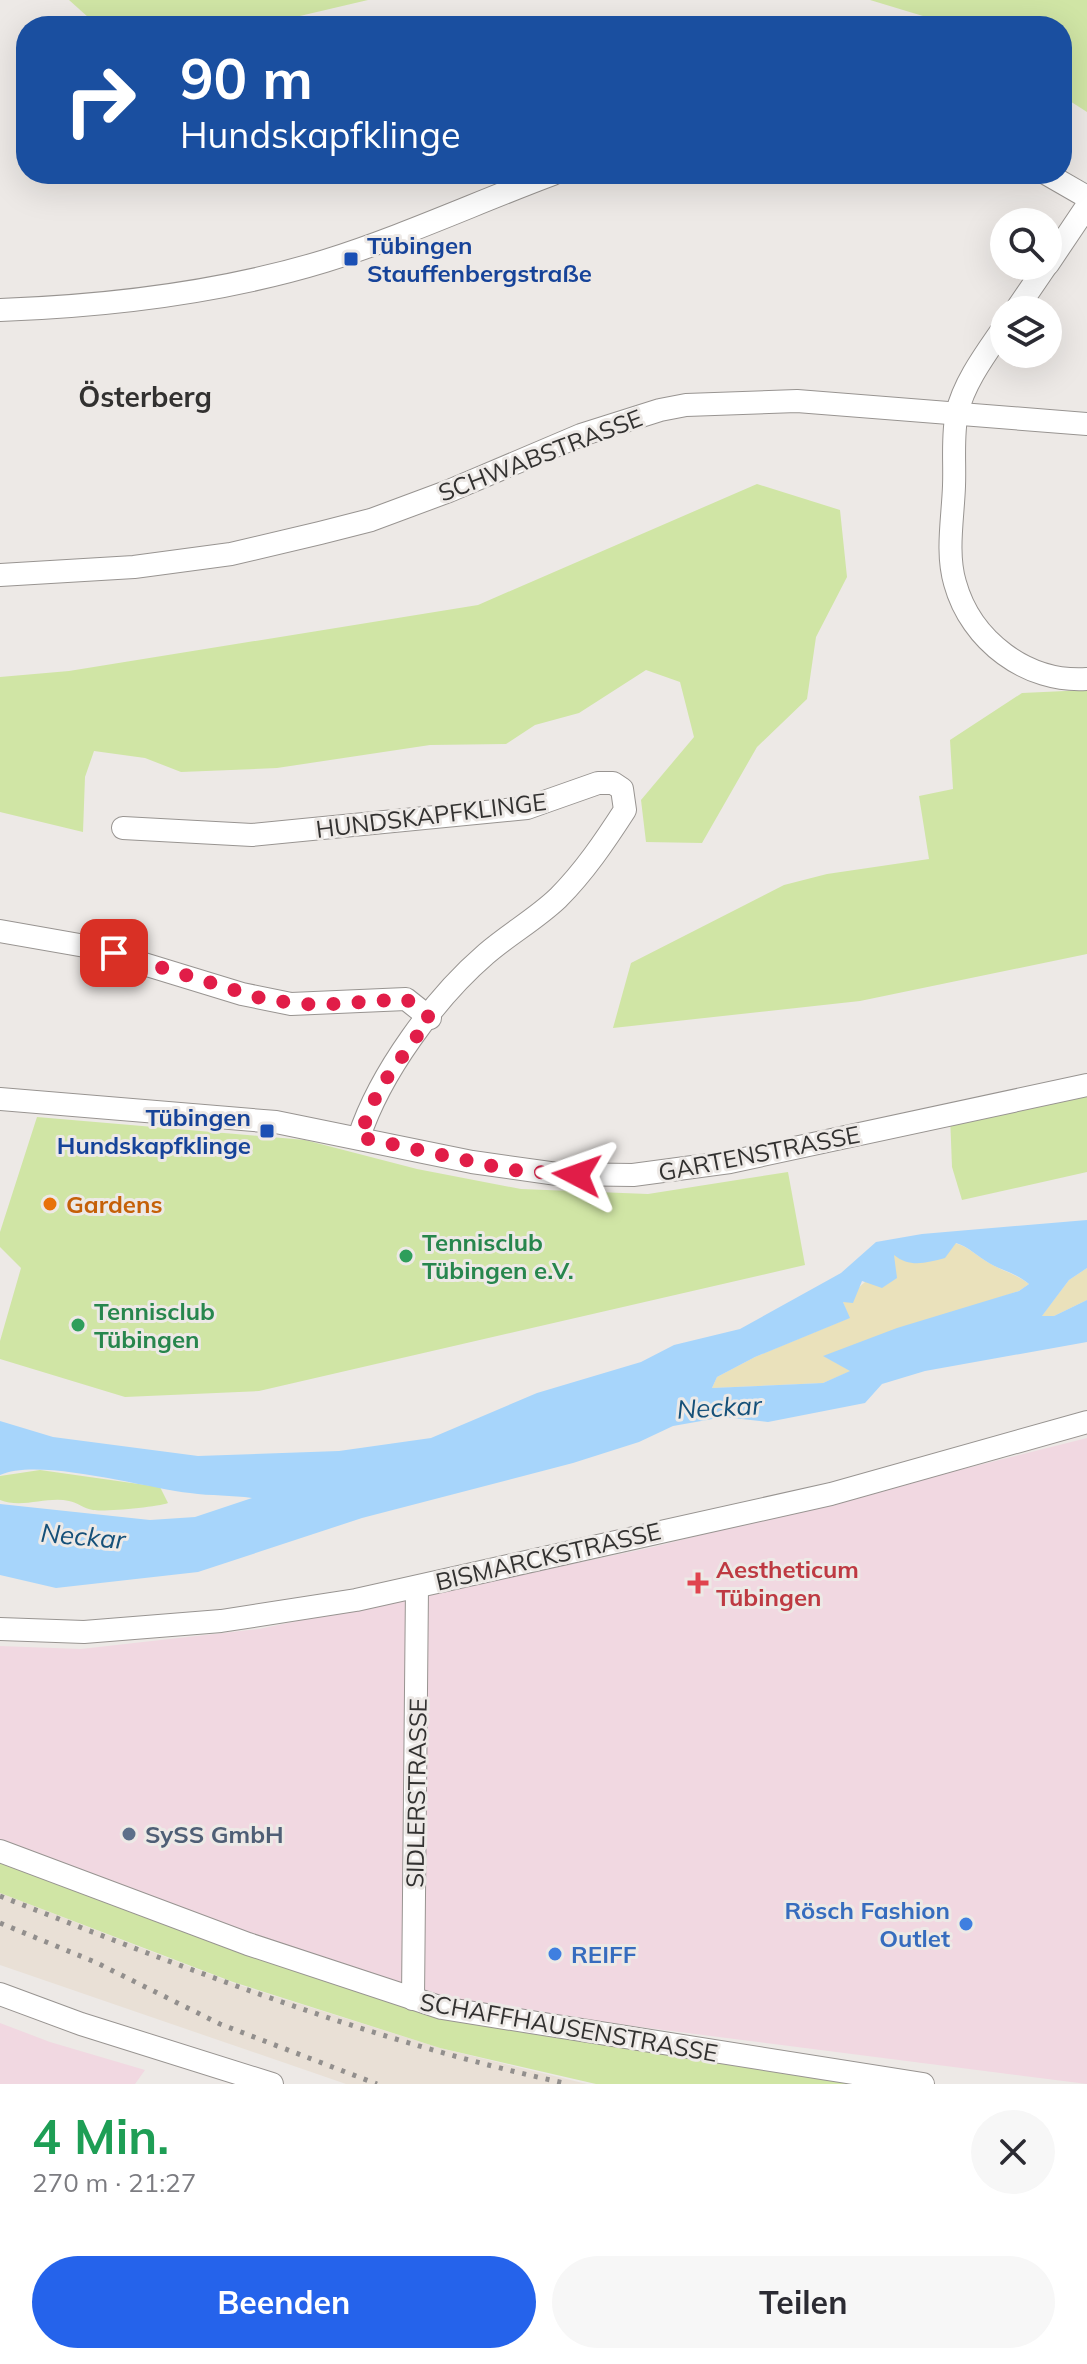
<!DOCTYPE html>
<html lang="de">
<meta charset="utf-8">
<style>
:root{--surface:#fff;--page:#f7f7f7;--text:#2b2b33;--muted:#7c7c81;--accent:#2563eb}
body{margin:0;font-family:Mulish,sans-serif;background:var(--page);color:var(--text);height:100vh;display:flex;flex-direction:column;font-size:30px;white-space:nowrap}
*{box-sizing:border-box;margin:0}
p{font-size:26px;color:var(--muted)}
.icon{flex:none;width:44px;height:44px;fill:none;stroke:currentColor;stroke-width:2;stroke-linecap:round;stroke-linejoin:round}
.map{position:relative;height:2084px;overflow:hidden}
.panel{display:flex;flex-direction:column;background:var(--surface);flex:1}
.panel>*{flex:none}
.banner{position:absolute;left:16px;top:16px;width:1056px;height:168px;border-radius:32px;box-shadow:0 8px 32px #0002;background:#1a4fa0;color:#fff;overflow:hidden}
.controls{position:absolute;left:990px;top:208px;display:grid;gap:16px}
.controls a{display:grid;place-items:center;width:72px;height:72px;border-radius:50%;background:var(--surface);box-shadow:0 8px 32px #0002;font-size:40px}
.pin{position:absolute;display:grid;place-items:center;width:68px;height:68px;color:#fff;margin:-34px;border-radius:16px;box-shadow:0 4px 12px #0006}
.me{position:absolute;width:88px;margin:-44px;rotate:274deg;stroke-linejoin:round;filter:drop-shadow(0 0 6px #0008)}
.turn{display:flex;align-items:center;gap:28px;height:168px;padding:0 32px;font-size:36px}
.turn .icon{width:104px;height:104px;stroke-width:2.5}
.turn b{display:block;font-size:56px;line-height:68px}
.round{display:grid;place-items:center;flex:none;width:84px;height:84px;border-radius:42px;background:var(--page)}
.head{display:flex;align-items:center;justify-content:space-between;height:136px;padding:0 32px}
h1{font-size:48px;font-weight:700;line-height:60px;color:#1e9e55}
.cta{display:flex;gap:16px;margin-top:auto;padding:16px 32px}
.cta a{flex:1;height:92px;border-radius:48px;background:var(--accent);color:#fff;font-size:32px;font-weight:700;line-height:92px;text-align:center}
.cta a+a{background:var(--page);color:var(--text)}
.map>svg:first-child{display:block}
.built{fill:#e9e0d6}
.industrial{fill:#f1d8e1}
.green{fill:#d0e5a5}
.sand{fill:#eae1bb}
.water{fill:#a7d5fb;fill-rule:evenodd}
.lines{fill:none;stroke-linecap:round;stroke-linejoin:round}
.minor-casing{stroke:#989491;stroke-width:24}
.minor{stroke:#fff;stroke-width:22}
.rail{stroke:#928f8d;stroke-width:5;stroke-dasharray:4 8;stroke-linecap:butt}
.route{stroke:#e11d48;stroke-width:14;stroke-dasharray:0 25.2}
.transit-dot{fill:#1a4fb4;stroke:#ede9e6;stroke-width:3}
.food-dot{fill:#e8710a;stroke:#ede9e6;stroke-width:3}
.leisure-dot{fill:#2e9e5b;stroke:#ede9e6;stroke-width:3}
.health-dot{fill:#e0444e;stroke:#ede9e6;stroke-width:3}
.service-dot{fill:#5c6f8a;stroke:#ede9e6;stroke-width:3}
.shop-dot{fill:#3f7fe0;stroke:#ede9e6;stroke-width:3}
.labels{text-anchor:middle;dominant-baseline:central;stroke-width:6;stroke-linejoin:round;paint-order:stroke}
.transit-label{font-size:24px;font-weight:bold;fill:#164399;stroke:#ede9e6;text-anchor:start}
.street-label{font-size:24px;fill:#323130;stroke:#ede9e6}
.food-label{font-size:24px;font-weight:bold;fill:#c56008;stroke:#ede9e6;text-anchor:start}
.leisure-label{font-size:24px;font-weight:bold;fill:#27864d;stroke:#ede9e6;text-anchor:start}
.health-label{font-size:24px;font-weight:bold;fill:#be3a42;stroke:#ede9e6;text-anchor:start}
.service-label{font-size:24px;font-weight:bold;fill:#4e5e75;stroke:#ede9e6;text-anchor:start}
.shop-label{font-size:24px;font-weight:bold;fill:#366cbe;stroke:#ede9e6;text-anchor:end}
.water-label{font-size:26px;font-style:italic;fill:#155079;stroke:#ede9e6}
.quarter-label{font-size:28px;font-weight:bold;fill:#323130;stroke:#ede9e6}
</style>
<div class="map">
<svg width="1087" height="2084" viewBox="0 0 1087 2084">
<rect width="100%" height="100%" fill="#ede9e6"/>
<path class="built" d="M0 1893 233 1983 440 2048 587 2084H346L0 1965Z"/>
<g class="industrial">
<path d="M1087 1438V2084L562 2017 447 1997 320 1961 0 1840V1646L81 1649 259 1629 649 1548Z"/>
<path d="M0 2023 50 2042 145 2070 135 2084H0Z"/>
</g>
<g class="green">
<path d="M69 0H368L270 23 98 26Z"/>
<path d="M870 0H1087V112L1062 96V26H956Z"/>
<path d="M757 484 840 510 847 577 816 637 807 699 757 747 702 843 646 842 641 800 694 737 680 682 646 670 579 713 535 725 506 744 430 745 277 768 181 772 145 758 94 751 85 777 83 832 0 812V677L69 671 478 605Z"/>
<path d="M1087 690V954L860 1001 613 1028 631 963 784 885 827 874 929 859 919 796 953 789 950 740 1022 693Z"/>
<path d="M1087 1085V1172L962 1200 952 1167 950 1115Z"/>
<path d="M37 1117 305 1140 417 1169 521 1189 648 1194 788 1172 805 1265 259 1391 125 1397 0 1359V1341L21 1268 0 1247V1232Z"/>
<path d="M40 1470 160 1487 168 1503C158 1507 104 1512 93 1510 84 1509 77 1502 69 1501 47 1496 22 1509 0 1500V1476Z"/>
<path d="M0 1851 353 1981 923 2084H596L440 2048 233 1982 0 1893Z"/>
</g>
<g class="sand">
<path d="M955 1243C969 1247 977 1256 989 1263 1002 1271 1016 1274 1029 1284L1019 1291 824 1356 851 1371 823 1383 712 1388 717 1377 755 1357 849 1318 843 1302C853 1291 891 1262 894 1254L949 1250Z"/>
<path d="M1087 1268V1300L1054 1316 1041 1317 1069 1280Z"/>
</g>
<path class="water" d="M1087 1220V1268L1069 1280 1042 1316H1054L1087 1300V1342L925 1371 882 1384 865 1403 768 1422 724 1417 673 1426 639 1442 573 1463 362 1518 198 1572 56 1588 0 1575V1504L150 1520 195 1517 252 1498C232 1495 211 1496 190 1493 145 1488 39 1457 0 1475V1421L53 1437 198 1456 339 1451 431 1438 537 1393 641 1362 674 1345 740 1329 841 1273 876 1242 922 1234ZM956 1243C969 1247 977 1256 989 1263 1003 1271 1016 1273 1029 1284L1019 1291 897 1328 823 1356 850 1371 823 1383 712 1388 717 1377 755 1357 850 1318 843 1302 853 1303 862 1281 882 1288 897 1278 894 1255C910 1268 926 1263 945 1258Z"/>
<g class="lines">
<g class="minor-casing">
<g id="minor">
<path d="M1047 174 1087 197"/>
<path d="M1048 264 1087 206"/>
<path d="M0 310C109 306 220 293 325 261 402 237 478 202 553 174"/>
<path d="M1016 310 1046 266"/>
<path d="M1004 327C987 352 964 382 957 413 952 435 955 463 954 486 953 517 946 553 955 583 971 641 1027 683 1087 679"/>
<path d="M0 575 134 567 231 554 320 533 371 520 449 491 581 435 660 410 686 405 797 401 1087 424"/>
<path d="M123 828 252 835 527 808 598 783H613L622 789 625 810C605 841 584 872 558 898 536 919 509 934 486 954 435 998 380 1073 359 1137"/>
<path d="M0 931 85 946 242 994 291 1004 406 999 430 1018"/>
<path d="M0 1099 276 1122 472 1162 557 1174 633 1175 730 1162 1087 1085"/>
<path d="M0 1629 84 1632 221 1621 356 1600 831 1494 1087 1422"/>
<path d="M0 1851 248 1944 442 2008 923 2084"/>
<path d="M0 1994 81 2024 272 2084"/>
<path d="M413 1999 417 1587"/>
</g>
</g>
<use href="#minor" class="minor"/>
<g class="rail">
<path d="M0 1896C187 1969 372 2042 569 2084"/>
<path d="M0 1923 95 1962 220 2024 377 2084"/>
</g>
</g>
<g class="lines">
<path class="route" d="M114 953 267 1000 317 1005 406 999 430 1018 379 1089 359 1137 511 1170 577 1175"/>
</g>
<g class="transit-dot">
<rect x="343" y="251" width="16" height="16" rx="4"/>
<rect x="259" y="1123" width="16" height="16" rx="4"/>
</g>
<circle class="food-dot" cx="50" cy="1204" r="8"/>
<g class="leisure-dot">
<circle cx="406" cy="1256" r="8"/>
<circle cx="78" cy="1325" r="8"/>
</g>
<path class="health-dot" d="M694 1571h8v8h8v8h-8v8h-8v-8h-8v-8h8z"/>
<circle class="service-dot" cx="129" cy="1834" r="8"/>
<g class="shop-dot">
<circle cx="966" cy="1924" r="8"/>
<circle cx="555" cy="1954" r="8"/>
</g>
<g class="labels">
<g class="transit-label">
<text x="367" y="245">Tübingen<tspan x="367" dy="28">Stauffenbergstraße</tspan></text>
<text x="251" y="1117" text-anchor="end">Tübingen<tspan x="251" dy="28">Hundskapfklinge</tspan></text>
</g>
<g class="street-label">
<text transform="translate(540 455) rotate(-21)">SCHWABSTRASSE</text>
<text transform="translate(431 815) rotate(-7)">HUNDSKAPFKLINGE</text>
<text transform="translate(759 1153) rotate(-11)">GARTENSTRASSE</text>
<text transform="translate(548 1556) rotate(-13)">BISMARCKSTRASSE</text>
<text transform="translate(416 1793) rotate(-89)">SIDLERSTRASSE</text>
<text transform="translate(569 2027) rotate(10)">SCHAFFHAUSENSTRASSE</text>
</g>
<g class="food-label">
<text x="66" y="1204">Gardens</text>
</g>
<g class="leisure-label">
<text x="422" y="1242">Tennisclub<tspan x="422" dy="28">Tübingen e.V.</tspan></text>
<text x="94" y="1311">Tennisclub<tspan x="94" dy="28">Tübingen</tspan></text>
</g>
<g class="health-label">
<text x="716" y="1569">Aestheticum<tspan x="716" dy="28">Tübingen</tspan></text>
</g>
<g class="service-label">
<text x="145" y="1834">SySS GmbH</text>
</g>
<g class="shop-label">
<text x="950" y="1910">Rösch Fashion<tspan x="950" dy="28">Outlet</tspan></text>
<text x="571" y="1954" text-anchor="start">REIFF</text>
</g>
<g class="water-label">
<text transform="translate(719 1407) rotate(-3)">Neckar</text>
<text transform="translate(83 1536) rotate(5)">Neckar</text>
</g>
<g class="quarter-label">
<text x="145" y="396">Österberg</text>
</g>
</g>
</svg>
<div class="controls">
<a><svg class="icon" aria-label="search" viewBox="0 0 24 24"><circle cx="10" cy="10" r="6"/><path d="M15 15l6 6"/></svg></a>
<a><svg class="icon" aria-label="layers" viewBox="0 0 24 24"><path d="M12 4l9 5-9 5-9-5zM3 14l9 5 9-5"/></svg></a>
</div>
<div class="pin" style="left:114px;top:953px;background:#d93025"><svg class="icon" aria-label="arrive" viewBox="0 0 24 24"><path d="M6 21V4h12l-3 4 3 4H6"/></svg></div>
<svg class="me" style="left:577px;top:1175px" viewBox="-20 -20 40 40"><path d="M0-17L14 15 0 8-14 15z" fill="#e11d48" stroke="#fff" stroke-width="4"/></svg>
<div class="banner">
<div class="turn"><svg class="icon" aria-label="right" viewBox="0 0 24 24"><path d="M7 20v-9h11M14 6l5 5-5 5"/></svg><div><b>90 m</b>Hundskapfklinge</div></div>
</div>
</div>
<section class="panel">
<div class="head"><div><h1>4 Min.</h1><p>270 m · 21:27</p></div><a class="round"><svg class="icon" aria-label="close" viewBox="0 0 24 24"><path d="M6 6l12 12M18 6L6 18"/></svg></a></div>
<div class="cta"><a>Beenden</a><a>Teilen</a></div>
</section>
